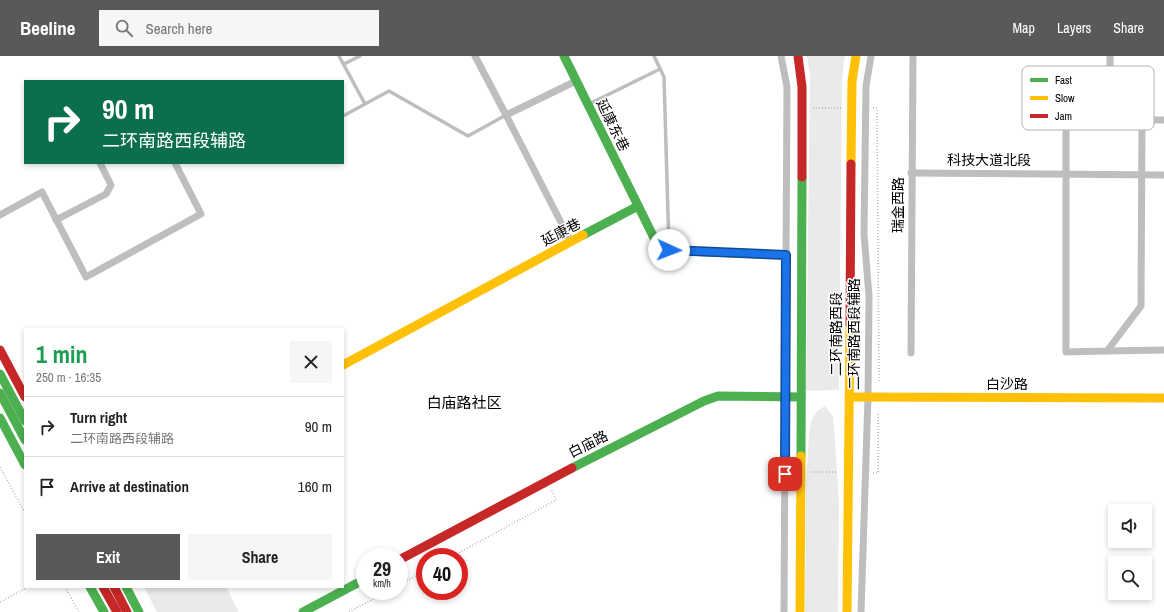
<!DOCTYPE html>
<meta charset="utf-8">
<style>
:root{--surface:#fff;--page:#f6f6f6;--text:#222;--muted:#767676;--line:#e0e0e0;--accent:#595959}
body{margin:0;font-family:"Archivo Narrow","Noto Sans SC",sans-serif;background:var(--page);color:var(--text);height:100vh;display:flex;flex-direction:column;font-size:15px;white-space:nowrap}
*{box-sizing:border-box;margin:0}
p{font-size:13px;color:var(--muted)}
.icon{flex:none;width:22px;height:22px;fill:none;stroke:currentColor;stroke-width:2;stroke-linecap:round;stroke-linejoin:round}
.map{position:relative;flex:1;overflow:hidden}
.details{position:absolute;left:24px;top:272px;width:320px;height:260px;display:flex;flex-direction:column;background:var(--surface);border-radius:0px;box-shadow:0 2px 6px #0003}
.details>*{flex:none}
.guide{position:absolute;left:24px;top:24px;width:320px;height:84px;border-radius:0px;box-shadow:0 2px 6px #0003;background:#0b6e4f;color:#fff;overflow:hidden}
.controls{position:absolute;left:1108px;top:448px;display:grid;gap:8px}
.controls a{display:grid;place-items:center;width:44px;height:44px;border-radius:0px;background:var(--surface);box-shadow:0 2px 6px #0003;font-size:20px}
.speed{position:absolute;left:356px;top:492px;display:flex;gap:8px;font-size:20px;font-weight:700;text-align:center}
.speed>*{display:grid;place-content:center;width:52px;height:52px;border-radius:50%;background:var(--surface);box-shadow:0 2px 6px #0003;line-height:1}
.speed small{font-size:10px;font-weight:400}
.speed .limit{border:6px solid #d22;background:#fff;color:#111}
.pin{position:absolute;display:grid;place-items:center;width:34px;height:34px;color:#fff;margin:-17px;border-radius:8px;box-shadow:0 2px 6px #0006}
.me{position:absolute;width:44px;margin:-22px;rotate:92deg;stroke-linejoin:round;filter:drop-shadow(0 0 3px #0008)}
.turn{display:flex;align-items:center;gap:14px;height:84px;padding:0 12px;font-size:18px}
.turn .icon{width:52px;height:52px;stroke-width:2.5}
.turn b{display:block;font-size:28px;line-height:34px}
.round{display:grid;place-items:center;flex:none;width:42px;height:42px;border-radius:0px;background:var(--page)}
.headline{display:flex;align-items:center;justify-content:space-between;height:68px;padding:0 12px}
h1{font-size:24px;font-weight:700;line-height:30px;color:#1e9e55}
.action{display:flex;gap:8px;margin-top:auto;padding:8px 12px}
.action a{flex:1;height:46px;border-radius:0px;background:var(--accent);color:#fff;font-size:16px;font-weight:700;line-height:46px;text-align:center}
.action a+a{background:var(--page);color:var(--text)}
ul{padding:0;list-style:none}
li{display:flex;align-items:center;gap:12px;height:60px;padding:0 12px;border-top:1px solid var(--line)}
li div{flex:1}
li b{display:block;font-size:15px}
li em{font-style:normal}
header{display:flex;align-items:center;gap:24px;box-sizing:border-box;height:56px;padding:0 20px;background:var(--accent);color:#fff}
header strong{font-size:19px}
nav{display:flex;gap:22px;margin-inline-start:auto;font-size:14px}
.search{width:280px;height:36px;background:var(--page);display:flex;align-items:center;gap:10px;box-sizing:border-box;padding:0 14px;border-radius:0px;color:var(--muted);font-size:15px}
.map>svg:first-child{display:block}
.grass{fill:#eaeaea}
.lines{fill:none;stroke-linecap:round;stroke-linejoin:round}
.path{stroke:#b8b8b8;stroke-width:1.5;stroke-dasharray:1 2;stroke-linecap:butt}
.lane{stroke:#bebebe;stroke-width:3.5}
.street{stroke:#bebebe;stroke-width:7}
.fast{stroke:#4caf50;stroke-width:9}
.slow{stroke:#ffc107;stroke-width:9}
.jam{stroke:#c62828;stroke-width:9}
.route-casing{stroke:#114b97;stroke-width:10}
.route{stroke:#1a73e8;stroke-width:7}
.labels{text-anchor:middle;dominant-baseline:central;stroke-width:3;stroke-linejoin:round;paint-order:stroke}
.street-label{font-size:14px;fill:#000;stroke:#fff}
.neighbourhood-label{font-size:15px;fill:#000;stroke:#fff}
.key{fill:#fff;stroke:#b2b2b2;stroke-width:1}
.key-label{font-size:11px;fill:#000}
</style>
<header>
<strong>Beeline</strong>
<div class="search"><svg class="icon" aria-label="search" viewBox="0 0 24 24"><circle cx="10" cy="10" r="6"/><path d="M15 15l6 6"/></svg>Search here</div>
<nav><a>Map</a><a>Layers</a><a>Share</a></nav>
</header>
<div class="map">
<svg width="1164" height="556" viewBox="0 0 1164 556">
<rect width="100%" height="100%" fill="#fff"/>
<g class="grass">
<path d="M807 0H845L842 21 839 334 806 335 810 19Z"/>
<path d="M825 350 833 360 835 385 839 448 838 556H805L806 428 809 380 811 366 817 355Z"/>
<path d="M144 531H226L239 556H157Z"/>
</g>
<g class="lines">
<g class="path">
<path d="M813 52H841"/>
<path d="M873 52H877L879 327"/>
<path d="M0 411 25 457"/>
<path d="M811 416H837"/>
<path d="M873 417H878V356"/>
<path d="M451 501 556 444 551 433"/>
<path d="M404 513 408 524"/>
<path d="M399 529 425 515"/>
<path d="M65 531 79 556"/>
<path d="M0 546 28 531"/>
<path d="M349 556 388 535"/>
</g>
<g class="lane">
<path d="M339 0 365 48"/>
<path d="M654 0 664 21 669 193"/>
<path d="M344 8 360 0"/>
<path d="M589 48 660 13"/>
<path d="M343 60 389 35 468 80 506 59"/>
</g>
<g class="street">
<path d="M475 0 506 59 576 25"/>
<path d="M781 0 787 31 784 556"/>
<path d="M506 59 571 186"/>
<path d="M1110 64V0"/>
<path d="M1142 64 1141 250 1107 295 1066 296V64H1164"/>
<path d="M911 117 1164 119"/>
<path d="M0 159 42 136 86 221 201 158 175 107"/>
<path d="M56 164 106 138 111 129 100 107"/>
<path d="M1107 295 1164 294"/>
<path d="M911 297 913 0"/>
<path d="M861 556 868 341 869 240 864 178 866 30 871 0"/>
</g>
<g class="fast">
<path d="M564 0 660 194 786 199"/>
<path d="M583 179 638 150"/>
<path d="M0 318 25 365"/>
<path d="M0 337 25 384"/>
<path d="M0 362 25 409"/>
<path d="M801 400 802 121"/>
<path d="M572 412 704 345 718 340 801 341"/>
<path d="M90 531 104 556"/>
<path d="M126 531 139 556"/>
<path d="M303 556 365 523"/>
</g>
<g class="slow">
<path d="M851 108 852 25 856 0"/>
<path d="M343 309 583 179"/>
<path d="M850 341 1164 342"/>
<path d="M800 556 801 400"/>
<path d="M847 556 850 268"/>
</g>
<g class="jam">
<path d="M798 0 802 31V121"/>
<path d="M850 268 851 108"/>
<path d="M0 294 25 341"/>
<path d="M399 504 572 412"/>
<path d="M103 531 117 556"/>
<path d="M114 531 127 556"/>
</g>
</g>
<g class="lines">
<g class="route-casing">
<path id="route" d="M669 194 786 199 785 418"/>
</g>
<use href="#route" class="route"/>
</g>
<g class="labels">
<g class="street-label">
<text transform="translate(613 69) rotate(64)">延康东巷</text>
<text x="989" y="104">科技大道北段</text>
<text transform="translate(898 149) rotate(-90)">瑞金西路</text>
<text transform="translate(561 176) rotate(-28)">延康巷</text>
<text transform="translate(836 278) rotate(-90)">二环南路西段</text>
<text transform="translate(854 278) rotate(-90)">二环南路西段辅路</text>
<text x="1007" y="328">白沙路</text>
<text transform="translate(588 388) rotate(-27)">白庙路</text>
</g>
<g class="neighbourhood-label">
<text x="464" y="346">白庙路社区</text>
</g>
</g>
<rect x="1022" y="10" width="132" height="64" rx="6" class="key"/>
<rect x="1030" y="22" width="18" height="4" fill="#4caf50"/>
<rect x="1030" y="40" width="18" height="4" fill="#ffc107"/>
<rect x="1030" y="58" width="18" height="4" fill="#c62828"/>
<g class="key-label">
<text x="1055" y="28">Fast</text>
<text x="1055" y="46">Slow</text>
<text x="1055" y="64">Jam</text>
</g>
</svg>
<div class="controls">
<a><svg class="icon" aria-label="sound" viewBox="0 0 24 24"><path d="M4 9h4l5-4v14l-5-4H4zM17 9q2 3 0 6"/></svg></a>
<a><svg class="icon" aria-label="search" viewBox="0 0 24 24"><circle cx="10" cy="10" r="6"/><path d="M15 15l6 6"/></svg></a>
</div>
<div class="speed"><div>29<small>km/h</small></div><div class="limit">40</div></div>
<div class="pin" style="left:785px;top:418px;background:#d93025"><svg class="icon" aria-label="arrive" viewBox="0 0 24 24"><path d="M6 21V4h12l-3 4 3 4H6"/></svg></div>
<svg class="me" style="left:669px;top:194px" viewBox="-20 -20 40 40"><circle r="19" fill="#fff"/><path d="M0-13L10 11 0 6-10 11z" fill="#1a73e8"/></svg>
<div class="guide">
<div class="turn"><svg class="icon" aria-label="right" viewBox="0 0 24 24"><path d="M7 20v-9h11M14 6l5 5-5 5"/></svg><div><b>90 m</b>二环南路西段辅路</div></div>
</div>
<section class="details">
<div class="headline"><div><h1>1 min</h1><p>250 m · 16:35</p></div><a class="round"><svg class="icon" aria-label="close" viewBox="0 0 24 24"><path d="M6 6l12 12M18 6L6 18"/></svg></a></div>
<ul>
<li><svg class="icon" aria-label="right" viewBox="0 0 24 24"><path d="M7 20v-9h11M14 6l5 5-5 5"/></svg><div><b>Turn right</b><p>二环南路西段辅路</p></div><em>90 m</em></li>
<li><svg class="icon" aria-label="arrive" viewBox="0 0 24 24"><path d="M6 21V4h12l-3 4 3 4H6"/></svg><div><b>Arrive at destination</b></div><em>160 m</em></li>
</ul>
<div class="action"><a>Exit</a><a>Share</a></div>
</section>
</div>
